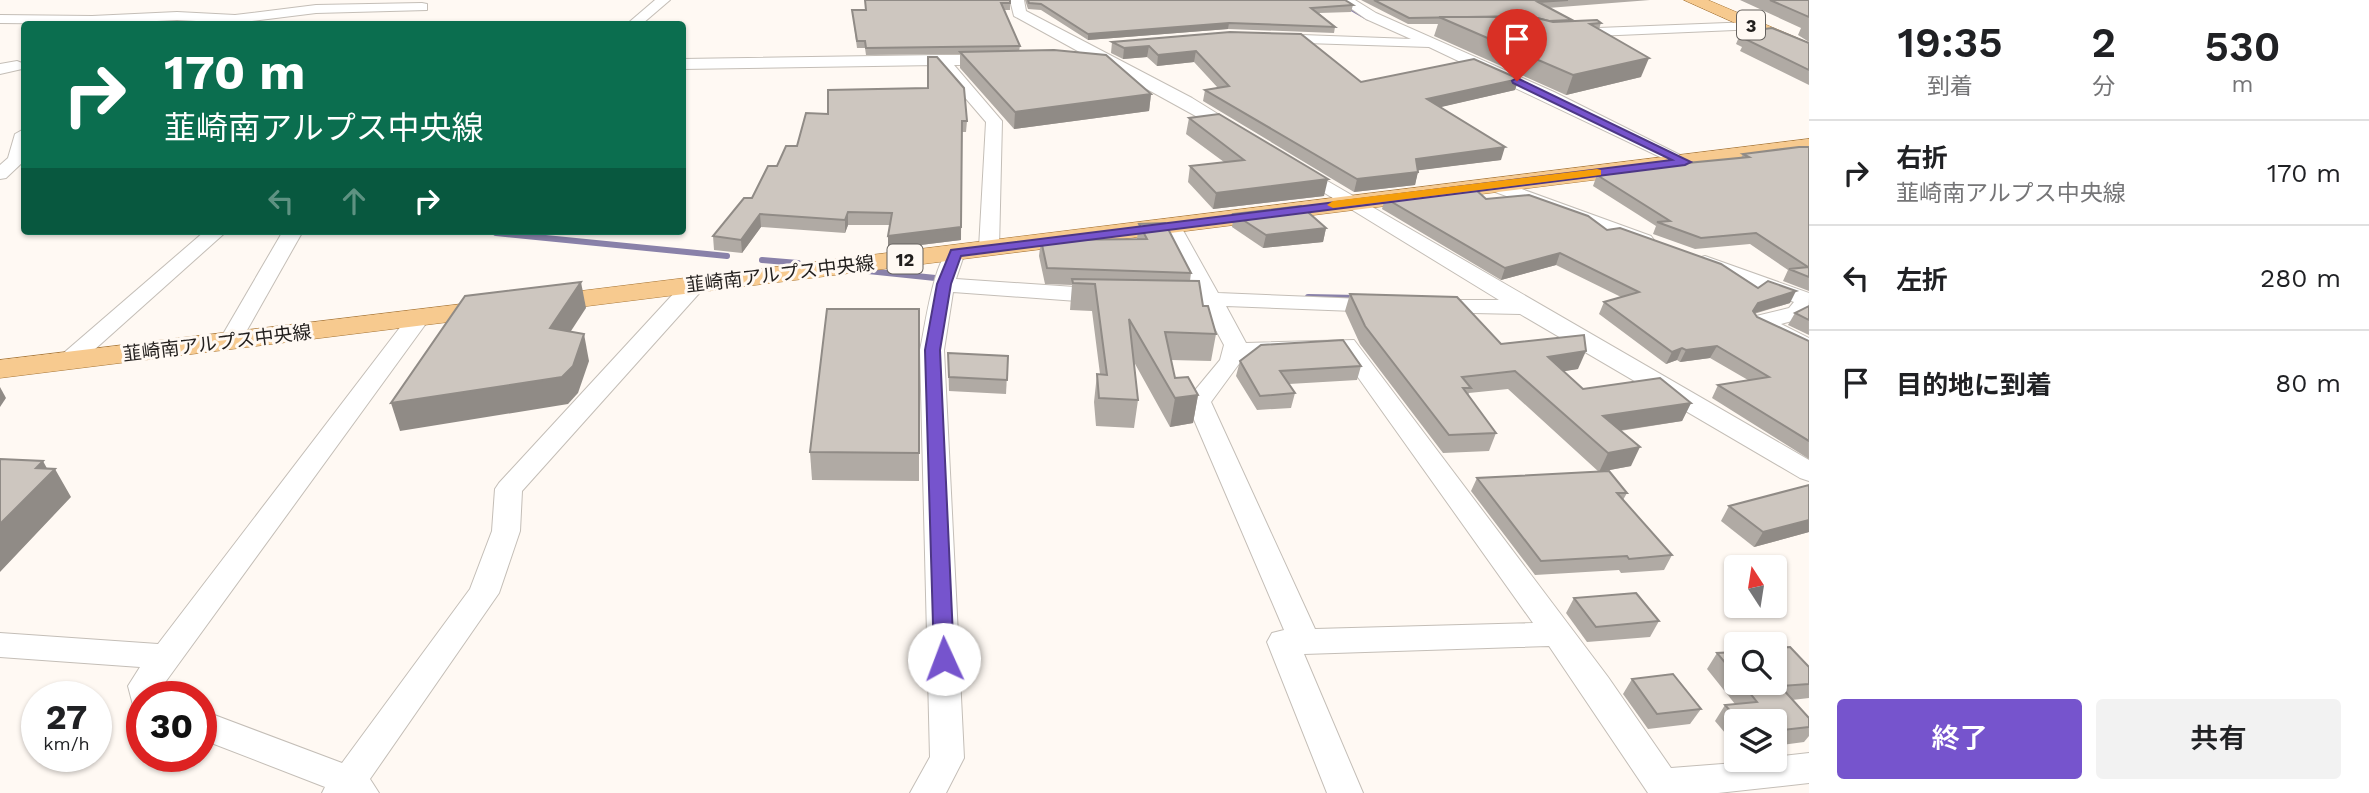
<!DOCTYPE html>
<html lang="ja">
<meta charset="utf-8">
<style>
:root{--surface:#fff;--page:#f2f2f2;--text:#202124;--muted:#757577;--line:#e0e0e0;--accent:#7654cd}
body{margin:0;font-family:"Work Sans","Noto Sans JP",sans-serif;background:var(--page);color:var(--text);height:100vh;display:flex;flex-direction:column;font-size:26px;white-space:nowrap}
*{box-sizing:border-box;margin:0}
p{font-size:23px;color:var(--muted)}
.icon{flex:none;width:38px;height:38px;fill:none;stroke:currentColor;stroke-width:2;stroke-linecap:round;stroke-linejoin:round}
.map{position:relative;flex:1;overflow:hidden}
.details{display:flex;flex-direction:column;background:var(--surface);width:560px}
.details>*{flex:none}
.hud{position:absolute;left:21px;top:21px;width:665px;height:214px;border-radius:7px;box-shadow:0 2px 5px #0004;background:#0b6e4f;color:#fff;overflow:hidden}
.needle{width:46px;rotate:348deg}
.fabs{position:absolute;left:1724px;top:555px;display:grid;gap:14px}
.fabs a{display:grid;place-items:center;width:63px;height:63px;border-radius:7px;background:var(--surface);box-shadow:0 2px 5px #0004;font-size:35px}
.speed{position:absolute;left:21px;top:681px;display:flex;gap:14px;font-size:35px;font-weight:700;text-align:center}
.speed>*{display:grid;place-content:center;width:91px;height:91px;border-radius:50%;background:var(--surface);box-shadow:0 2px 5px #0004;line-height:1}
.speed small{font-size:18px;font-weight:400}
.speed .limit{border:10px solid #d22;background:#fff;color:#111}
.pin{position:absolute;display:grid;place-items:center;width:60px;height:60px;color:#fff;margin:-72px -30px;border-radius:50% 50% 50% 0;rotate:-45deg;box-shadow:0 0 7px #0007}
.pin .icon{rotate:45deg}
.me{position:absolute;width:77px;margin:-38px;rotate:358deg;stroke-linejoin:round;filter:drop-shadow(0 0 5px #0008)}
.turn{display:flex;align-items:center;gap:24px;height:147px;padding:0 28px;font-size:32px}
.turn .icon{width:91px;height:91px;stroke-width:2.5}
.turn b{display:block;font-size:49px;line-height:60px}
.lanes{display:flex;align-items:center;height:66px;padding:0 28px;background:#0003;justify-content:center;gap:35px;direction:ltr}
.lanes .off{opacity:.35}
.eta{display:flex;justify-content:space-evenly;align-items:center;height:119px;text-align:center}
.eta b{font-size:42px;font-weight:600;line-height:49px}
.cta{display:flex;gap:14px;margin-top:auto;padding:14px 28px}
.cta a{flex:1;height:80px;border-radius:7px;background:var(--accent);color:#fff;font-size:28px;font-weight:600;line-height:80px;text-align:center}
.cta a+a{background:var(--page);color:var(--text)}
ul{padding:0;list-style:none}
li{display:flex;align-items:center;gap:21px;height:105px;padding:0 28px;border-top:2px solid var(--line)}
li div{flex:1}
li b{display:block;font-size:26px}
li em{font-style:normal}
main{display:flex;flex:1;min-height:0}
.map>svg:first-child{display:block}
.lines{fill:none;stroke-linecap:round;stroke-linejoin:round}
.stream-far1{stroke:#8981a9;stroke-width:5}
.stream{stroke:#8981a9;stroke-width:6}
.minor-casing{stroke:#c4beb7;stroke-width:2}
.major-casing{stroke:#a97737;stroke-width:1}
.minor{fill:#fff;fill-rule:evenodd}
.major{fill:#f7ca8f;fill-rule:evenodd}
.wall{fill:#b0aaa4}
.shaded-wall{fill:#908b86}
.building{fill:#cdc6bf;stroke:#908b86;stroke-width:2}
.route{fill:#7654cd;stroke:#4d3785;stroke-width:2}
.slow{fill:#f59e0b}
.labels{text-anchor:middle;dominant-baseline:central;stroke-width:6;stroke-linejoin:round;paint-order:stroke}
.shield{fill:#fff9f3;stroke:#64605d;stroke-width:2}
.shield-label{font-size:18px;font-weight:bold;fill:#221f1d}
.street-label{font-size:19px;fill:#221f1d;stroke:#fff9f3}
</style>
<main>
<div class="map">
<svg width="1809" height="793" viewBox="0 0 1809 793">
<rect width="100%" height="100%" fill="#fff9f3"/>
<g class="lines">
<path class="stream-far1" d="M1337 0 1368 18"/>
<g class="stream">
<path d="M496 233 727 256"/>
<path d="M762 260 798 263"/>
<path d="M868 271 945 279"/>
<path d="M1308 297 1358 298"/>
</g>
<g class="minor-casing">
<g id="minor">
<path d="M655 0H670L642 24H627Z"/>
<path d="M1010 0H1024L1026 11 1192 98 1247 132 1244 136H1232L1014 16Z"/>
<path d="M1339 0H1355L1376 13 1554 92 1694 162 1685 167 1679 166 1429 47 1275 42 1268 38 1275 34 1411 39 1366 19Z"/>
<path d="M422 3 427 4V10L316 13 235 23 177 20 96 24 0 23V15L92 16 177 12 235 15 316 5Z"/>
<path d="M1753 22 1760 26 1758 29 1572 37 1565 33 1572 29Z"/>
<path d="M941 55H993L1001 60 993 65H954L1002 121 999 248 996 252 989 254 979 248 986 122 937 65 682 69V59Z"/>
<path d="M17 61 22 63V69L0 74V64Z"/>
<path d="M24 129V161L6 178 0 179V165L8 158 15 134Z"/>
<path d="M1298 164 1809 460V481L1800 478 1520 314 1426 312 1423 307 1426 302 1434 300H1499L1292 173 1289 169Z"/>
<path d="M1494 179 1651 236 1654 240 1644 246 1637 244 1487 189 1485 185 1487 181Z"/>
<path d="M1170 219 1180 225 1218 293 1388 300 1391 305 1380 312 1226 306 1246 343 1354 340 1608 677 1671 768 1774 760V757L1809 753V783L1718 793H1648L1549 646 1304 654 1363 793H1327L1267 642 1272 633 1284 630 1186 401 1220 360 1224 345 1203 306 1168 305 1157 298 1168 291 1196 292 1160 225ZM1340 352 1533 623 1315 629 1211 402 1244 357Z"/>
<path d="M205 231H227L75 367H59L55 362 59 357Z"/>
<path d="M283 231H303L238 346H222L219 341Z"/>
<path d="M955 246 965 252 956 279 1104 289 1115 296 1104 303 953 292 944 350 964 758 946 793H910L930 757 920 350C925 329 934 251 955 246Z"/>
<path d="M1705 256 1809 293C1809 320 1806 317 1781 324L1809 338V354L1752 327 1749 322 1752 317 1789 308 1794 302 1698 266 1695 262 1698 258Z"/>
<path d="M695 278 703 279 706 284 703 289 522 491 520 531 499 593 370 779 379 793H322L325 787 201 739V710L342 763 470 589 492 531 495 489 499 483 687 279Z"/>
<path d="M419 311 430 318 161 688V696H142V708L133 705 128 686 140 667 0 657V633L158 644 411 313Z"/>
</g>
</g>
<g class="major-casing">
<g id="major">
<path d="M1684 0H1708L1809 43V56Z"/>
<path d="M1809 139V153L540 312 530 310 526 304 530 298 540 296Z"/>
<path d="M495 300 505 303 509 309 505 315 0 378V360Z"/>
</g>
</g>
<use href="#minor" class="minor"/>
<use href="#major" class="major"/>
</g>
<g class="wall">
<path d="M1025 0H1345L1353 5 1351 12 1319 13 1335 27 1334 33 1228 29 1088 40 1041 10 1028 9Z"/>
<path d="M1361 0H1650L1548 8 1572 20V21L1601 23 1599 29 1641 77 1566 95 1434 36 1438 24H1408Z"/>
<path d="M1740 0H1809V42L1798 35 1801 28Z"/>
<path d="M1010 3V10H1003L1020 46 1019 51 1151 94 1149 111 1014 129 960 68V54L866 55 865 48H857L852 10Z"/>
<path d="M1230 32 1361 82 1515 90 1440 107 1501 160 1418 170 1415 185 1354 192 1203 101 1205 90 1218 88 1194 62 1157 66 1147 57 1123 59 1111 53 1112 42Z"/>
<path d="M1741 32 1809 43V85L1740 51 1742 47 1736 44Z"/>
<path d="M828 114 967 121 966 132H962L961 240 888 249V236L890 225H848L845 233 761 227 742 253 714 250 713 236 752 198 777 166Z"/>
<path d="M1189 118 1324 196 1213 209 1188 182 1190 166 1224 162 1186 134Z"/>
<path d="M1809 147V291L1783 281 1788 270 1750 244 1695 249 1653 234 1656 226 1593 186 1597 175 1624 171 1625 169 1741 158 1743 154Z"/>
<path d="M1385 198 1486 199 1607 230 1758 288 1790 303 1754 314 1757 317 1809 341V459L1712 398 1718 385 1748 380 1710 358 1680 362 1677 360 1666 364 1599 314 1604 302 1621 297 1556 265 1501 280 1382 209Z"/>
<path d="M1234 214 1326 228 1323 242 1263 248 1232 227Z"/>
<path d="M1139 224 1191 273 1190 281 1203 306 1216 334 1211 361 1171 360 1175 378 1198 395 1193 423 1170 427 1134 362 1138 400 1134 428 1096 426 1094 402 1097 374H1100L1092 311 1070 310 1072 285 1045 284 1039 256 1041 240 1137 239Z"/>
<path d="M1350 294 1578 369 1563 371 1583 389 1691 403 1682 421 1620 431 1631 466 1599 472 1508 389 1469 393 1468 395 1496 433 1489 451 1443 453 1360 344 1345 311Z"/>
<path d="M1809 306V335L1788 325 1795 313Z"/>
<path d="M919 309V481L812 480 810 452Z"/>
<path d="M948 353 1008 356 1006 394 949 391Z"/>
<path d="M1240 361 1361 366 1357 380 1289 384 1295 393 1291 408 1257 410 1236 376Z"/>
<path d="M1477 478 1627 493 1623 500 1672 555 1664 570 1621 573 1619 570 1535 575 1471 491Z"/>
<path d="M1809 485V532L1754 547 1721 521 1729 506Z"/>
<path d="M1574 598 1659 621 1650 637 1587 642 1566 613Z"/>
<path d="M1736 652V682H1774L1809 667V698L1792 700 1809 718V736L1804 742 1774 746V721H1736V746L1715 721 1725 705 1735 704 1707 669 1717 653Z"/>
<path d="M1632 679 1701 709 1690 724 1648 729 1623 694Z"/>
</g>
<g class="shaded-wall">
<path d="M1229 23 1228 29 1088 40V34Z"/>
<path d="M1149 46 1147 57 1123 59 1124 48Z"/>
<path d="M1196 51 1194 62 1157 66 1158 55Z"/>
<path d="M1649 58 1641 77 1566 95 1573 75Z"/>
<path d="M1519 79 1515 90 1424 111 1427 99Z"/>
<path d="M1151 94 1149 111 1014 129 1015 112Z"/>
<path d="M1505 147 1501 160 1413 171 1416 159Z"/>
<path d="M1418 172 1415 185 1354 192 1357 179Z"/>
<path d="M1328 179 1324 196 1213 209 1216 193Z"/>
<path d="M848 212V225L845 233V220Z"/>
<path d="M760 214 761 227 742 253 741 240Z"/>
<path d="M961 227V240L888 249V236Z"/>
<path d="M1326 228 1323 242 1263 248 1266 235Z"/>
<path d="M1560 253 1556 265 1501 280 1505 268Z"/>
<path d="M581 282 586 308 556 354 550 328Z"/>
<path d="M1796 291 1790 303 1751 314 1758 303Z"/>
<path d="M584 334 589 361 578 393 568 404 400 431 391 403Z"/>
<path d="M1717 346 1710 358 1680 362 1686 350Z"/>
<path d="M1682 348 1677 360 1666 364 1672 352Z"/>
<path d="M1586 351 1578 369 1541 375 1548 357Z"/>
<path d="M0 387 6 398 0 407Z"/>
<path d="M1198 395 1193 423 1170 427 1175 398Z"/>
<path d="M1691 403 1682 421 1595 434 1603 416Z"/>
<path d="M1640 447 1631 466 1599 472 1608 453Z"/>
<path d="M43 461 50 474 55 469 71 497 0 572V524L36 468Z"/>
<path d="M1809 520V532L1754 547 1763 532Z"/>
</g>
<g class="building">
<path d="M865 0H1010V3H1001L1020 46 866 48 865 41H857L852 10H866Z"/>
<path d="M1028 0H1345L1353 5 1311 8 1335 27 1229 23 1088 34 1041 4 1029 3Z"/>
<path d="M1374 0H1568L1538 2 1572 20 1549 21 1529 16 1409 18Z"/>
<path d="M1770 0H1809V17Z"/>
<path d="M1439 17H1533L1553 22 1597 20 1601 23 1590 24 1649 58 1573 75Z"/>
<path d="M1772 28 1809 43V70L1745 39 1757 38 1741 32Z"/>
<path d="M1230 32 1301 34 1361 82 1474 59 1519 79 1427 99 1505 147 1416 159 1418 172 1357 179 1205 90 1229 86 1196 51 1158 55 1149 46 1124 48 1112 42Z"/>
<path d="M1054 50 1106 55 1151 94 1015 112 960 52Z"/>
<path d="M928 57H937L964 88 967 121H962L961 227 888 236 892 213 848 212 845 220 760 214 741 240 713 236 744 198H752L768 166H777L786 146H797L806 113 828 114V90L928 88Z"/>
<path d="M1219 114 1328 179 1216 193 1190 166 1244 160 1189 118Z"/>
<path d="M1799 147H1809V277L1789 269 1808 267 1756 233 1701 238 1657 222 1670 221 1597 175 1629 171 1625 169 1749 157 1743 154Z"/>
<path d="M1475 189 1486 199 1529 195 1588 216 1607 230 1620 228 1721 264 1758 288 1768 281 1796 291 1758 303 1753 311 1757 317 1809 341V441L1718 385 1769 377 1717 346 1686 350 1682 348 1672 352 1604 302 1639 292 1560 253 1505 268 1385 198Z"/>
<path d="M1301 206 1326 228 1266 235 1234 214Z"/>
<path d="M1165 223 1191 273 1047 268 1041 240 1147 239 1139 224Z"/>
<path d="M1072 279 1199 281 1203 306H1208L1216 334 1165 332 1175 378 1188 377 1198 395 1175 398 1129 319 1138 400 1099 398 1097 374 1107 375 1095 284 1073 283Z"/>
<path d="M581 282 550 328 584 334 573 366 562 377 391 403 465 296Z"/>
<path d="M1350 294 1457 297 1501 344 1584 335 1586 351 1548 357 1583 389 1660 378 1691 403 1603 416 1640 447 1608 453 1515 371 1462 377 1471 388H1463L1496 433 1449 435 1365 326Z"/>
<path d="M1809 306V320L1795 313Z"/>
<path d="M827 309H919V453L810 452Z"/>
<path d="M1343 340 1361 366 1280 371 1295 393 1260 396 1240 361 1261 345Z"/>
<path d="M948 353 1008 356 1007 380 949 377Z"/>
<path d="M0 459 43 461 36 468 55 469 0 524Z"/>
<path d="M1609 471 1627 493H1617L1672 555 1629 559 1627 556 1541 561 1477 478Z"/>
<path d="M1809 485V520L1763 532 1729 506Z"/>
<path d="M1636 593 1659 621 1596 627 1574 598Z"/>
<path d="M1790 647 1809 667V684L1780 686 1809 718V727L1774 731V721H1739L1725 705 1757 702 1741 682H1774V648Z"/>
<path d="M1736 652V676L1717 653Z"/>
<path d="M1673 674 1701 709 1657 714 1632 679Z"/>
</g>
<path class="route" d="M1517 78 1691 162 1685 165 961 256 951 284 940 350 954 659 951 665H937L934 659 925 350 937 284 951 250 1672 160 1513 83 1512 81Z"/>
<path class="slow" d="M1597 169 1601 170V175L1333 208 1327 205 1333 201Z"/>
<g class="labels">
<g class="shield">
<rect x="1737" y="10.5" width="28" height="29" rx="5"/>
<rect x="887.5" y="244.5" width="35" height="29" rx="5"/>
</g>
<g class="shield-label">
<text x="1751" y="25">3</text>
<text x="905" y="259">12</text>
</g>
<g class="street-label">
<text transform="translate(780 274) rotate(-7)">韮崎南アルプス中央線</text>
<text transform="translate(217 343) rotate(-7)">韮崎南アルプス中央線</text>
</g>
</g>
</svg>
<div class="fabs">
<a><svg class="needle" viewBox="-14 -14 28 28"><path d="M0-13l5 13h-10z" fill="#e53935"/><path d="M0 13l5-13h-10z" fill="#757577"/></svg></a>
<a><svg class="icon" aria-label="search" viewBox="0 0 24 24"><circle cx="10" cy="10" r="6"/><path d="M15 15l6 6"/></svg></a>
<a><svg class="icon" aria-label="layers" viewBox="0 0 24 24"><path d="M12 4l9 5-9 5-9-5zM3 14l9 5 9-5"/></svg></a>
</div>
<div class="speed"><div>27<small>km/h</small></div><div class="limit">30</div></div>
<div class="pin" style="left:1517px;top:81px;background:#d93025"><svg class="icon" aria-label="arrive" viewBox="0 0 24 24"><path d="M6 21V4h12l-3 4 3 4H6"/></svg></div>
<svg class="me" style="left:944px;top:659px" viewBox="-20 -20 40 40"><circle r="19" fill="#fff"/><path d="M0-13L10 11 0 6-10 11z" fill="#7654cd"/></svg>
<div class="hud">
<div class="turn"><svg class="icon" aria-label="right" viewBox="0 0 24 24"><path d="M7 20v-9h11M14 6l5 5-5 5"/></svg><div><b>170 m</b>韮崎南アルプス中央線</div></div>
<div class="lanes"><svg class="icon off" aria-label="left" viewBox="0 0 24 24"><path d="M17 20v-9H6M10 6l-5 5 5 5"/></svg><svg class="icon off" aria-label="ahead" viewBox="0 0 24 24"><path d="M12 20V5M6 11l6-6 6 6"/></svg><svg class="icon" aria-label="right" viewBox="0 0 24 24"><path d="M7 20v-9h11M14 6l5 5-5 5"/></svg></div>
</div>
</div>
<section class="details">
<div class="eta">
<div><b>19:35</b><p>到着</p></div>
<div><b>2</b><p>分</p></div>
<div><b>530</b><p>m</p></div>
</div>
<ul>
<li><svg class="icon" aria-label="right" viewBox="0 0 24 24"><path d="M7 20v-9h11M14 6l5 5-5 5"/></svg><div><b>右折</b><p>韮崎南アルプス中央線</p></div><em>170 m</em></li>
<li><svg class="icon" aria-label="left" viewBox="0 0 24 24"><path d="M17 20v-9H6M10 6l-5 5 5 5"/></svg><div><b>左折</b></div><em>280 m</em></li>
<li><svg class="icon" aria-label="arrive" viewBox="0 0 24 24"><path d="M6 21V4h12l-3 4 3 4H6"/></svg><div><b>目的地に到着</b></div><em>80 m</em></li>
</ul>
<div class="cta"><a>終了</a><a>共有</a></div>
</section>
</main>
